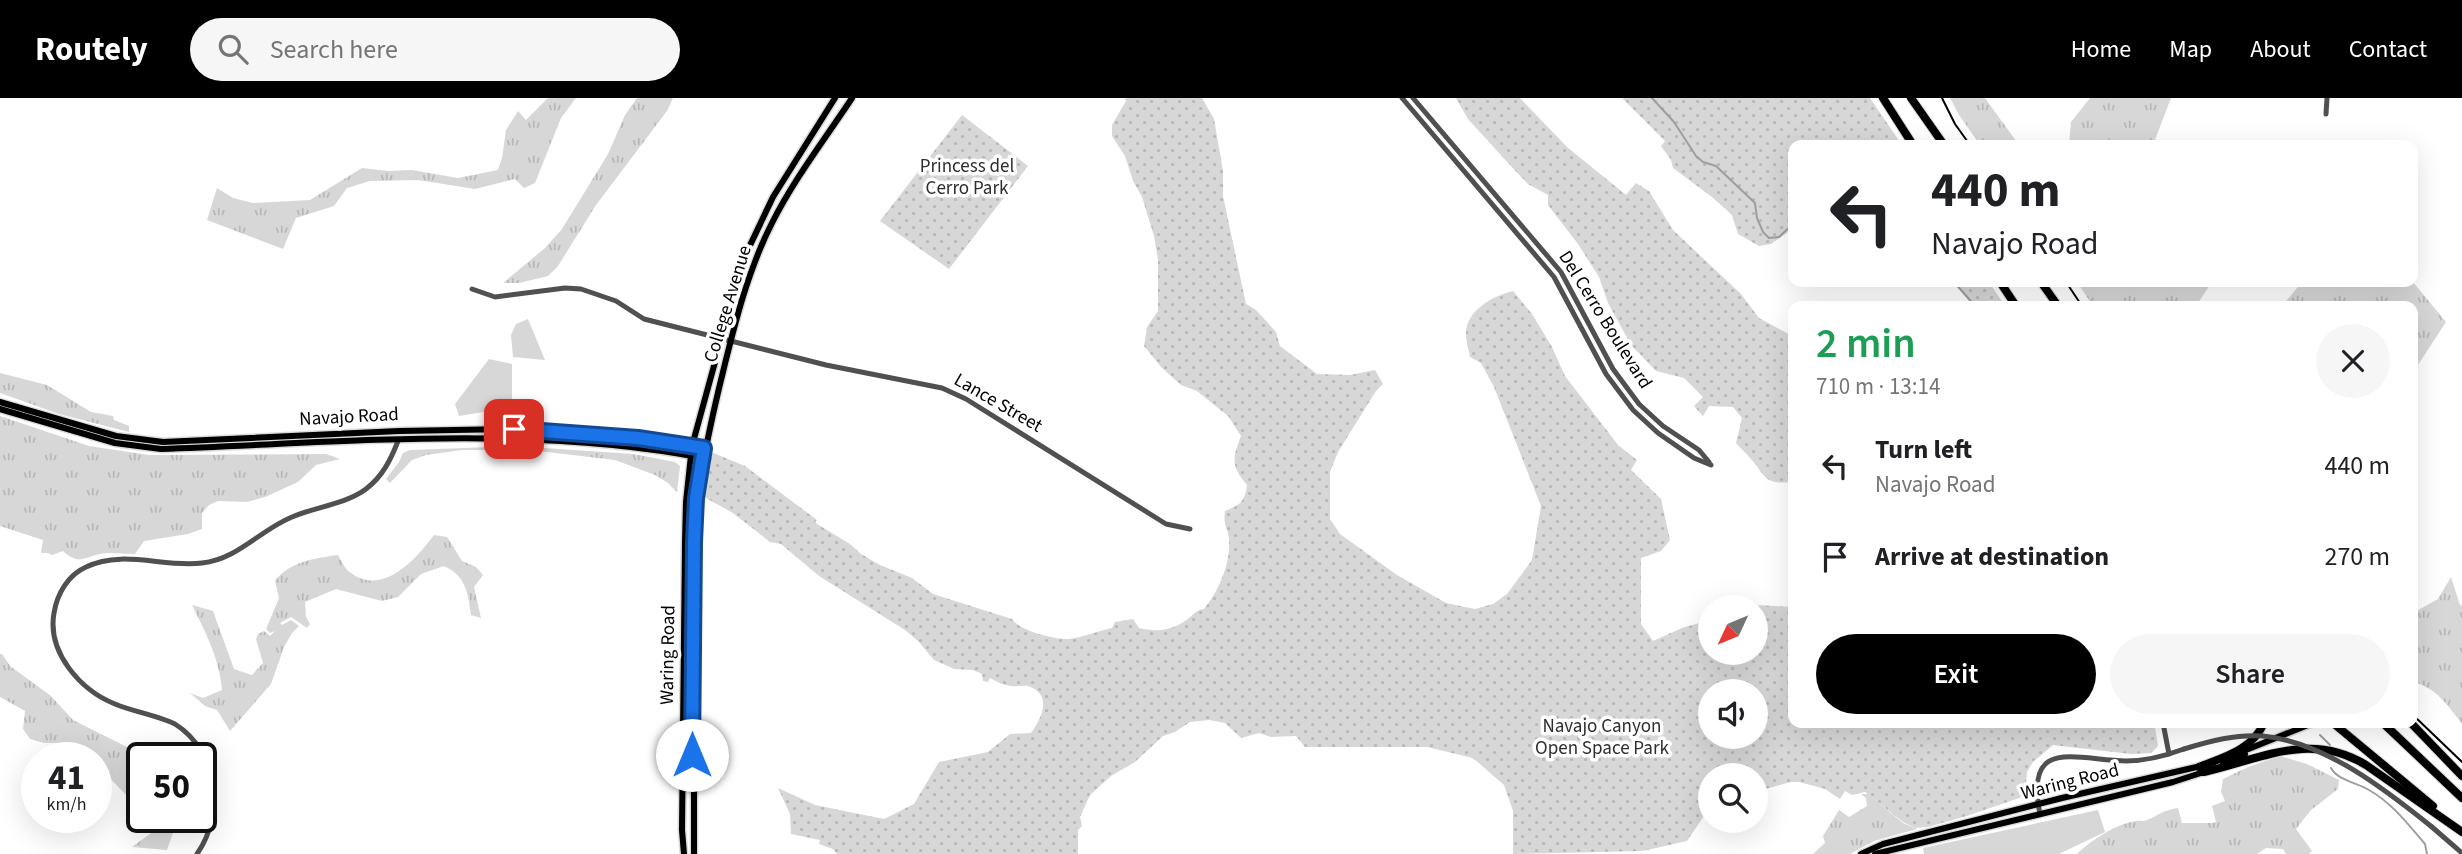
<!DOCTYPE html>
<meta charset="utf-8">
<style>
:root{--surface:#fff;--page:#f6f6f6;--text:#202124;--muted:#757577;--accent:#000}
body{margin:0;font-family:"Source Sans 3",sans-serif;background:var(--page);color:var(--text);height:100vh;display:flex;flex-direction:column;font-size:26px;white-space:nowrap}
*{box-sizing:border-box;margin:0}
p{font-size:23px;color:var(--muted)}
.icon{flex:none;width:38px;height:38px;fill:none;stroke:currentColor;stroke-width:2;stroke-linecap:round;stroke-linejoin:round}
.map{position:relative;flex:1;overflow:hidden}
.side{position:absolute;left:1788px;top:203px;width:630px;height:427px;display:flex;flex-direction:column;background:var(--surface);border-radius:14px;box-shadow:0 7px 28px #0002}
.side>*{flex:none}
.banner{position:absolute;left:1788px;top:42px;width:630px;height:147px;border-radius:14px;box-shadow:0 7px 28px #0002;background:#fff;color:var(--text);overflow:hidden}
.needle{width:46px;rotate:226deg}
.buttons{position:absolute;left:1698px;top:497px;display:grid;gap:14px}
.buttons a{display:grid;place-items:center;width:70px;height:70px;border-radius:50%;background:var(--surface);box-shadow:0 7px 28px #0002;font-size:35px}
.speed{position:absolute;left:21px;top:644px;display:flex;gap:14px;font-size:35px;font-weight:700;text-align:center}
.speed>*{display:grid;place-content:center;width:91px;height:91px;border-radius:50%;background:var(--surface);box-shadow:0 7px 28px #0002;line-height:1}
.speed small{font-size:18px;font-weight:400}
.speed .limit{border:4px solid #111;border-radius:10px;background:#fff;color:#111}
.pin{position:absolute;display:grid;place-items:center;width:60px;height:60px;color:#fff;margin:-30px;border-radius:14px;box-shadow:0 4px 10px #0006}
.me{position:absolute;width:77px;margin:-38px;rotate:0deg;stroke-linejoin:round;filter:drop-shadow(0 0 5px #0008)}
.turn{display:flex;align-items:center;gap:24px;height:147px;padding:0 28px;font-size:32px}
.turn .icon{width:91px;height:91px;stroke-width:2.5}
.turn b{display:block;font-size:49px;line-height:60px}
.round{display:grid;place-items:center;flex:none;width:74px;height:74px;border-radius:37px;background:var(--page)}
.headline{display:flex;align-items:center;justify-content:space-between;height:119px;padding:0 28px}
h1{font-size:42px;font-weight:600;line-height:52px;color:#1e9e55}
.primary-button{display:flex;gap:14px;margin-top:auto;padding:14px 28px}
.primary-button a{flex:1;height:80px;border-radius:42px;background:var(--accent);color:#fff;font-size:28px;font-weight:600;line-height:80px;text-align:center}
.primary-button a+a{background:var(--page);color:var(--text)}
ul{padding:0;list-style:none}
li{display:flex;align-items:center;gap:21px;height:91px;padding:0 28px}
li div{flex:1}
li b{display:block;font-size:26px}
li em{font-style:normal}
header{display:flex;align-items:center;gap:42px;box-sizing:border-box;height:98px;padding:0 35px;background:var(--accent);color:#fff}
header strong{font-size:33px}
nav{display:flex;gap:38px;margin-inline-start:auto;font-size:24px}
.search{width:490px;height:63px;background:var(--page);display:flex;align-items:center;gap:18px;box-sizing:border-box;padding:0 24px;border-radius:38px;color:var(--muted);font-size:26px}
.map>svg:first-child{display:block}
.grass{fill:url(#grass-tufts)}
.park{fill:url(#park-dots);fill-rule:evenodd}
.pitch{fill:#d7d7d7}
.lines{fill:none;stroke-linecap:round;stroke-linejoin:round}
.stream{stroke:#9e9e9e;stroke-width:2}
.major-casing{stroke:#dbdbdb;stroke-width:9}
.highway-casing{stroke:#dbdbdb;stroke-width:10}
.minor{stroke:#505050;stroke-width:5}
.major{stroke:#000;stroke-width:6}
.highway{stroke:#000;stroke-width:8}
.tram{stroke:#000;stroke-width:2}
.minor-bridge{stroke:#505050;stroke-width:5}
.route-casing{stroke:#114b97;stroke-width:18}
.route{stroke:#1a73e8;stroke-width:12}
.labels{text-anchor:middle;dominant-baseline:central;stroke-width:7;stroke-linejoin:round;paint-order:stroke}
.park-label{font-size:19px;fill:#2e2e2e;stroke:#fff}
.street-label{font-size:19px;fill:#000;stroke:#fff}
</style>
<header>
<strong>Routely</strong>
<div class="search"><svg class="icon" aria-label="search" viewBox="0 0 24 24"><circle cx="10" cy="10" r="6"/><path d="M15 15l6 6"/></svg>Search here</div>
<nav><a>Home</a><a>Map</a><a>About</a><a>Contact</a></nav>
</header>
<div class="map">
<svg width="2462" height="756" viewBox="0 0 2462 756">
<defs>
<pattern id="grass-tufts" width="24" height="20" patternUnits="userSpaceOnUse" patternTransform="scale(1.75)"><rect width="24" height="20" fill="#d7d7d7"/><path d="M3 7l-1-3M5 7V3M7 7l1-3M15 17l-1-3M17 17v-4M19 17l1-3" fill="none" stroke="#b7b7b7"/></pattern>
<pattern id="park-dots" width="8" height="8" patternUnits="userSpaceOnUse" patternTransform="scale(1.75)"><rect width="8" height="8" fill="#d7d7d7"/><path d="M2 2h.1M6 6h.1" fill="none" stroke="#b7b7b7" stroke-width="1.8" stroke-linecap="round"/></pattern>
</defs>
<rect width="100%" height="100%" fill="#fff"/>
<g class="grass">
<path d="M548 0H576L561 20 535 85 524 90 515 81 475 91 418 82 370 83 347 90 334 108 296 120 283 151 207 122 217 90 233 100 253 105 310 102 362 70 388 73 412 72 458 80 498 72 502 60 506 32 518 13 526 22Z"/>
<path d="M637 0H673L667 13 596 107 558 168 548 178 519 185H503L545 150 562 131 608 56 625 17Z"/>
<path d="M1950 0H1985L2019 47H1980L1959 17Z"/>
<path d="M2090 0H2171L2153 47H2069L2071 24Z"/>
<path d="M2077 184H2212L2196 208H2093Z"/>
<path d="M2302 184H2413L2446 224 2416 270H2413V208H2282Z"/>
<path d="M0 275 47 287 91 314 113 318 114 322 129 328V334L59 316 0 295Z"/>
<path d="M0 318 89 348 149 357 326 356 340 361 316 367 298 384 265 399 247 404 218 403 209 407 202 415V431L188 436 144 443 135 456C124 456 110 454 100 456 82 460 79 467 63 453L52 457 48 455H41L43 442 0 428Z"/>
<path d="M514 348 633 356 675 364 680 368 677 394 668 385 655 377 615 362 530 352H462L426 357 412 362 390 385 386 381 399 364 403 355 410 352Z"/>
<path d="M434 437 447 439 462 463 476 469 483 477 474 489 481 520 471 517C468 495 466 478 444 468L421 476 398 499 382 503 336 491 305 504 306 519 310 526 307 530 291 519 280 525 282 527 291 522 299 528 292 535 284 549 271 586 230 633 217 612 205 608 190 595 203 600 222 592C220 562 205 533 192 507L213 513 234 571 252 577 263 565 256 541 258 536 264 533 270 538 275 533 270 535 266 531 279 500 275 483C289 464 315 460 338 457 341 462 345 472 351 475 383 499 417 460 434 437Z"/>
<path d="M2451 479 2460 507H2462V626C2448 608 2436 589 2413 584V515L2438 501Z"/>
<path d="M0 556H2L10 568 51 598 73 622 149 660H142V713L96 666V660H90L75 645H44L30 641 23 631 25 613 0 599Z"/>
<path d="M2280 658 2307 666 2339 682 2338 691 2311 712 2296 731 2312 753 2309 756H2286L2283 751 2266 750 2257 756H2077C2092 742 2115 726 2136 723 2140 722 2142 724 2147 722 2160 717 2160 713 2178 710L2182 725H2213L2216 724 2212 708 2225 703 2221 694 2223 681 2248 669Z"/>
<path d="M1861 696H1868L1903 725 1917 731 1874 743 1850 756H1813L1825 745 1823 738 1839 712 1849 719 1867 708 1866 700Z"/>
<path d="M148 719H175L174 732 167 752 132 749 158 730Z"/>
</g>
<g class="park">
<path d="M1125 0H1202L1214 21 1223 73V98L1246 206 1256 212 1276 234 1280 248 1317 276 1350 277 1375 272 1383 286 1376 293 1338 354 1330 374V421L1340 436 1397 477 1446 505 1475 511 1493 506 1507 496 1532 462 1541 408 1494 289 1481 265 1470 259C1469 252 1466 244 1466 236 1466 212 1493 198 1513 193L1532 216 1552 249 1565 278 1618 347 1637 362 1631 372 1661 401 1670 442 1661 453 1641 460V526L1653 543 1682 530 1710 522V555H1755V509H1746L1755 507 1794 509V625H2144L2146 630 2155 629 2158 648 2151 655 2131 656 2053 647 2033 664 2027 674 2025 698 1967 718 1928 729 1915 730 1903 724 1865 694 1852 697 1845 693 1840 701 1825 691 1799 684H1791L1755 694V677H1710V709L1687 743 1643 753 1513 756V713L1504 687 1473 660 1427 649H1305L1296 638 1271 639 1259 635 1241 640 1225 625 1209 622 1190 624 1175 634 1163 638 1135 664 1111 678 1090 697 1080 719 1082 728 1078 732V756H837L833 751 819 746 820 742 791 736 790 716 778 690 815 707 884 721 914 706 939 664 988 654 1010 636 1031 635C1041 621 1054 597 1028 588 1023 587 1017 589 1011 588 1004 587 997 584 990 580L988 584 983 583 982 576 973 572 954 571 934 562 918 543 905 532 819 478 781 446 770 444 733 415 704 399 711 354 745 368 817 422 815 424 817 426 850 446 861 456 880 467 912 480 933 496 1012 521C1020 533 1053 541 1068 541 1082 540 1098 533 1112 530L1115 524 1133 521 1139 530C1156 534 1170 533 1185 523 1193 518 1195 512 1204 511 1219 493 1231 465 1229 441 1228 429 1223 429 1225 413 1240 407 1245 404 1247 387 1231 368 1232 361 1241 338L1228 318 1197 293 1181 287 1162 270 1144 248 1147 229 1158 213V162L1154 138 1142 99 1133 83 1125 58 1112 38V27L1126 3ZM1755 593V639H1710V593Z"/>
<path d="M1456 0H1520L1567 49 1626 97 1636 85 1649 93 1673 132 1741 196 1759 220 1794 239V384C1765 386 1768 382 1752 362 1747 356 1741 351 1736 345L1742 320 1733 309 1709 308 1703 318 1694 308 1703 299 1684 280 1656 273 1631 247 1608 205 1599 179 1578 146 1548 107V97L1528 86 1509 66 1468 21Z"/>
<path d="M1622 0H1870L1902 47H1794V130L1771 146 1759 148 1738 136 1732 117 1712 99 1673 70 1671 62 1661 48 1665 43Z"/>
<path d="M962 17 1028 68 949 171 880 123Z"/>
<path d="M1954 184H1989L2005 208H1975Z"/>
</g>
<g class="pitch">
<path d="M528 221 545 262 513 259 511 237 516 226Z"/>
<path d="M489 261 512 266V305L508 310 459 318 455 306Z"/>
<path d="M2098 712 2105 734 2059 756H1924L1923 750Z"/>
</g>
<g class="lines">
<g class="stream">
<path d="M1652 0 1674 24 1696 58 1703 64 1716 68 1755 105 1757 120 1763 134 1769 140 1779 139 1794 125"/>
<path d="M1954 184 1975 208"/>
<path d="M2320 637 2330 647"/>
<path d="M2331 670C2337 682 2358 685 2369 692 2392 705 2408 726 2425 746L2427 756"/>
</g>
<g class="major-casing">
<g id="major">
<path d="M0 304 116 338 163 344 399 333 514 331 638 340 704 350"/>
<path d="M0 311 115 345 161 351C341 345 525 326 703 360"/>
<path d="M2241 654 2313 625"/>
<path d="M2223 666 2245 656"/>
<path d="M684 756 682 732 685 444 686 404 692 348 743 162 773 99 835 0"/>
<path d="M694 756V444C697 388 708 336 721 282 734 229 747 174 772 125 794 81 825 41 852 0"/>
<path d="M1861 756 1883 746 2062 700 2201 668"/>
<path d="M1875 756 2173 684 2207 673"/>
</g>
</g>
<g class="highway-casing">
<g id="highway">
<path d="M1883 0 1913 47"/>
<path d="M1911 0 1944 47"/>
<path d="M2000 184 2016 208"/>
<path d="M2041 184 2058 208"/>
<path d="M2333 625 2433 708"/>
<path d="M2383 625 2462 700"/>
<path d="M2411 625 2462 678"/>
<path d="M2199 669C2224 659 2252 652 2264 625"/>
<path d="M2204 674C2261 661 2310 633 2366 667L2462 734"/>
</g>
</g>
<g class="minor">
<path d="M1402 0 1554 179 1606 276 1633 312 1658 335 1694 360 1711 367"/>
<path d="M1413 0 1561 174 1613 271 1639 306 1663 328 1699 352 1709 364"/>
<path d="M2326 16 2327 0"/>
<path d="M472 191 495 199 565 190 581 191 616 203 644 221 826 267 942 290 966 301 1166 426 1190 431"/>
<path d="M2163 625 2169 656"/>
<path d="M2040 716C2024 638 2076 662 2126 663 2146 663 2165 658 2184 651"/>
<path d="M2432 729 2462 755"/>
<path d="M197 756C225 716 219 654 175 626 156 617 134 614 115 606 80 592 47 554 54 515 57 496 68 477 86 469 123 451 164 470 202 465 238 461 260 432 292 419 315 409 346 406 366 391 383 378 391 361 398 343"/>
</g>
<use href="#major" class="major"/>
<use href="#highway" class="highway"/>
<g class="tram">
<path d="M1942 0 1955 26 1970 47"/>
<path d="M2066 184 2082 208"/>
<path d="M2413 617 2462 664"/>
</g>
<path class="minor-bridge" d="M2184 651C2210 643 2236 636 2263 638 2325 644 2386 692 2432 729"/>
</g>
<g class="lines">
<g class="route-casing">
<path id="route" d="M514 331 638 340 704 350 696 400 694 444 692 657"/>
</g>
<use href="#route" class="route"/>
</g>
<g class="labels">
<g class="park-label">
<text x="967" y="68">Princess del<tspan x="967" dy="22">Cerro Park</tspan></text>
<text x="1602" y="628">Navajo Canyon<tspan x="1602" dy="22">Open Space Park</tspan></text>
</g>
<g class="street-label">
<text transform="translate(728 206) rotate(-73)">College Avenue</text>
<text transform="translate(1605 222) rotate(58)">Del Cerro Boulevard</text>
<text transform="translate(998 305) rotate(30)">Lance Street</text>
<text transform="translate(349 319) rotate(-3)">Navajo Road</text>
<text transform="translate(668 557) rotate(-89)">Waring Road</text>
<text transform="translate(2070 684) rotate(-14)">Waring Road</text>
</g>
</g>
</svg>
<div class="buttons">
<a><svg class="needle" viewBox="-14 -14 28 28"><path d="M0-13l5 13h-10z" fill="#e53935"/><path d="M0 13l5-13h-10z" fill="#757577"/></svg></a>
<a><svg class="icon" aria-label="sound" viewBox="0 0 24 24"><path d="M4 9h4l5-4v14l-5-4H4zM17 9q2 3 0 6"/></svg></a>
<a><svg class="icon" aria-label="search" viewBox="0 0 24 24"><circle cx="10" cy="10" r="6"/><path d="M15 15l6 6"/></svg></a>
</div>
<div class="speed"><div>41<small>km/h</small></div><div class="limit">50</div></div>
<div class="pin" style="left:514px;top:331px;background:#d93025"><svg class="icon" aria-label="arrive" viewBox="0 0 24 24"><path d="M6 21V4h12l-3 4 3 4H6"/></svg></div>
<svg class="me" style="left:692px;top:657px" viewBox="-20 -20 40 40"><circle r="19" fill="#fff"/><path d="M0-13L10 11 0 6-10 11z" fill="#1a73e8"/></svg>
<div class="banner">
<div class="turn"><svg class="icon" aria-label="left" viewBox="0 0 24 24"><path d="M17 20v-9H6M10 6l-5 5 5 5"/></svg><div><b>440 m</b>Navajo Road</div></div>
</div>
<section class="side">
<div class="headline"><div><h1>2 min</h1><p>710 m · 13:14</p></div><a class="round"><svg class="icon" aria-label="close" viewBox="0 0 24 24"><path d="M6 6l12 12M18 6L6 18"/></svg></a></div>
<ul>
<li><svg class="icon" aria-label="left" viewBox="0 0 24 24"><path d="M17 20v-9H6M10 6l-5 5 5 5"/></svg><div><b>Turn left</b><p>Navajo Road</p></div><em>440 m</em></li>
<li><svg class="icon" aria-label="arrive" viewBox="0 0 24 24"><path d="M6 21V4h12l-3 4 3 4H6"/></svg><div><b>Arrive at destination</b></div><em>270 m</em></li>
</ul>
<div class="primary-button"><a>Exit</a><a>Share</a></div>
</section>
</div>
